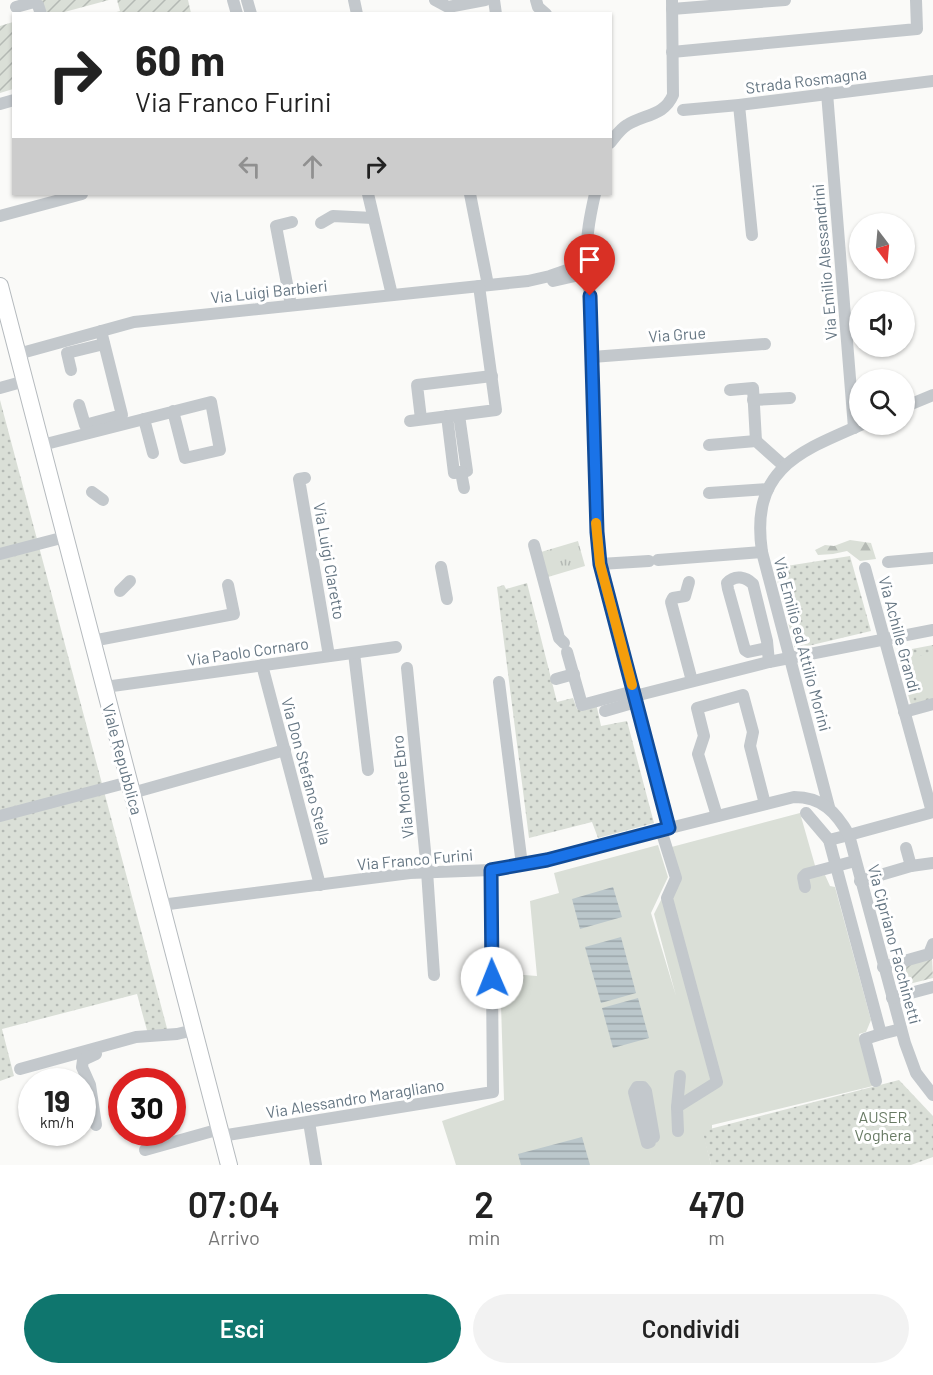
<!DOCTYPE html>
<html lang="it">
<style>
:root{--surface:#fff;--page:#f2f2f2;--text:#222;--muted:#767676;--accent:#0f766e}
body{margin:0;font-family:Barlow,sans-serif;background:var(--page);color:var(--text);height:100vh;display:flex;flex-direction:column;font-size:22px;white-space:nowrap}
*{box-sizing:border-box;margin:0}
p{font-size:20px;color:var(--muted)}
.icon{flex:none;width:33px;height:33px;fill:none;stroke:currentColor;stroke-width:2;stroke-linecap:round;stroke-linejoin:round}
.map{position:relative;height:1165px;overflow:hidden}
.panel{display:flex;flex-direction:column;background:var(--surface);flex:1}
.panel>*{flex:none}
.banner{position:absolute;left:12px;top:12px;width:600px;height:183px;border-radius:0px;box-shadow:0 2px 4px #0004;background:#fff;color:var(--text);overflow:hidden}
.needle{width:39px;rotate:164deg}
.fabs{position:absolute;left:849px;top:213px;display:grid;gap:12px}
.fabs a{display:grid;place-items:center;width:66px;height:66px;border-radius:50%;background:var(--surface);box-shadow:0 2px 4px #0004;font-size:30px}
.speed{position:absolute;left:18px;top:1068px;display:flex;gap:12px;font-size:30px;font-weight:700;text-align:center}
.speed>*{display:grid;place-content:center;width:78px;height:78px;border-radius:50%;background:var(--surface);box-shadow:0 2px 4px #0004;line-height:1}
.speed small{font-size:15px;font-weight:400}
.speed .limit{border:9px solid #d22;background:#fff;color:#111}
.pin{position:absolute;display:grid;place-items:center;width:51px;height:51px;color:#fff;margin:-62px -26px;border-radius:50% 50% 50% 0;rotate:-45deg;box-shadow:0 0 6px #0007}
.pin .icon{rotate:45deg}
.me{position:absolute;width:66px;margin:-33px;rotate:359deg;stroke-linejoin:round;filter:drop-shadow(0 0 4px #0008)}
.turn{display:flex;align-items:center;gap:21px;height:126px;padding:0 24px;font-size:27px}
.turn .icon{width:78px;height:78px;stroke-width:2.5}
.turn b{display:block;font-size:42px;line-height:51px}
.lanes{display:flex;align-items:center;height:57px;padding:0 24px;background:#0003;justify-content:center;gap:30px;direction:ltr}
.lanes .off{opacity:.35}
.eta{display:flex;justify-content:space-evenly;align-items:center;height:102px;text-align:center}
.eta b{font-size:36px;font-weight:600;line-height:42px}
.primary-button{display:flex;gap:12px;margin-top:auto;padding:12px 24px}
.primary-button a{flex:1;height:69px;border-radius:36px;background:var(--accent);color:#fff;font-size:24px;font-weight:600;line-height:69px;text-align:center}
.primary-button a+a{background:var(--page);color:var(--text)}
.map>svg:first-child{display:block}
.grass{fill:url(#grass-tufts)}
.forest{fill:url(#forest-firs)}
.park{fill:url(#park-dots)}
.garden{fill:url(#garden-furrows)}
.pitch{fill:#dadfd7}
.water{fill:url(#water-rules)}
.lines{fill:none;stroke-linecap:round;stroke-linejoin:round}
.major-casing{stroke:#b5babe;stroke-width:18}
.minor{stroke:#c3c8cc;stroke-width:12}
.major{stroke:#fff;stroke-width:16}
.route-casing{stroke:#114b97;stroke-width:15}
.route{stroke:#1a73e8;stroke-width:10}
.slow{stroke:#f59e0b;stroke-width:10}
.labels{text-anchor:middle;dominant-baseline:central;stroke-width:6;stroke-linejoin:round;paint-order:stroke}
.street-label{font-size:16px;fill:#657683;stroke:#fff}
.park-label{font-size:16px;fill:#687a64;stroke:#fff}
</style>
<div class="map">
<svg width="933" height="1165" viewBox="0 0 933 1165">
<defs>
<pattern id="grass-tufts" width="24" height="20" patternUnits="userSpaceOnUse" patternTransform="scale(1.5)"><rect width="24" height="20" fill="#dadfd7"/><path d="M3 7l-1-3M5 7V3M7 7l1-3M15 17l-1-3M17 17v-4M19 17l1-3" fill="none" stroke="#b4b9b4"/></pattern>
<pattern id="forest-firs" width="22" height="20" patternUnits="userSpaceOnUse" patternTransform="scale(1.5)"><rect width="22" height="20" fill="#dadfd7"/><path d="M5 1l3.5 6h-7zM16 11l3.5 6h-7z" fill="#b4b9b4"/></pattern>
<pattern id="park-dots" width="8" height="8" patternUnits="userSpaceOnUse" patternTransform="scale(1.5)"><rect width="8" height="8" fill="#dadfd7"/><path d="M2 2h.1M6 6h.1" fill="none" stroke="#b4b9b4" stroke-width="1.8" stroke-linecap="round"/></pattern>
<pattern id="garden-furrows" width="10" height="10" patternUnits="userSpaceOnUse" patternTransform="scale(1.5)"><rect width="10" height="10" fill="#dadfd7"/><path d="M-1 1l2-2M0 10L10 0M9 11l2-2" fill="none" stroke="#b4b9b4"/></pattern>
<pattern id="water-rules" width="6" height="5" patternUnits="userSpaceOnUse" patternTransform="scale(1.5)"><rect width="6" height="5" fill="#bbc7cb"/><path d="M0 2.5h6" fill="none" stroke="#9ca6aa"/></pattern>
</defs>
<rect width="100%" height="100%" fill="#fafaf8"/>
<path class="grass" d="M578 541 585 566 548 577 541 552Z"/>
<path class="forest" d="M850 540 871 543 876 559 860 561 847 551 833 554 818 555 815 550 825 545 834 546Z"/>
<g class="park">
<path d="M0 400 168 1032 148 1034 137 994 2 1029 14 1076 0 1081Z"/>
<path d="M850 556 871 631 795 649 774 568Z"/>
<path d="M527 583 557 702 573 698 577 709 596 703 601 726 627 721 654 823 598 838 592 822 529 838 497 587 504 585 506 589Z"/>
<path d="M933 645V699L911 705 896 652Z"/>
<path d="M899 1080 933 1116V1157L911 1165H711L702 1131Z"/>
</g>
<g class="garden">
<path d="M41 0H109L57 14 47 13Z"/>
<path d="M117 0H188L191 13H113L120 11Z"/>
<path d="M13 22V89L0 93V26Z"/>
<path d="M932 957 933 978 909 984 904 965Z"/>
</g>
<g class="pitch">
<path d="M933 653V697L917 701 907 659Z"/>
<path d="M800 813 818 876 825 875 830 886 835 887 871 1020 866 1032 859 1034 873 1086 712 1125V1129L703 1132 711 1165H456L442 1121 504 1100 500 973 537 976 530 901 559 893 554 873 658 845 668 877 651 913 676 996 654 914 671 880 664 849Z"/>
</g>
<g class="water">
<path d="M613 887 622 917 580 929 572 899Z"/>
<path d="M621 937 636 993 601 1003 585 947Z"/>
<path d="M638 998 649 1038 613 1048 602 1008Z"/>
<path d="M582 1137 590 1165H521L518 1154Z"/>
</g>
<g class="lines">
<g class="major-casing">
<path id="major" d="M0 286 229 1165"/>
</g>
<g class="minor">
<path d="M233 0 237 14"/>
<path d="M247 0 251 14"/>
<path d="M354 0 357 14"/>
<path d="M435 0 448 7 485 0"/>
<path d="M494 0 496 14"/>
<path d="M536 0 538 7 546 14"/>
<path d="M16 7 34 2 38 5 41 14"/>
<path d="M672 9 785 0"/>
<path d="M672 52 917 29 916 0"/>
<path d="M827 93 854 428"/>
<path d="M0 104 14 100"/>
<path d="M739 105 752 235"/>
<path d="M683 110 739 105 933 81"/>
<path d="M610 143C615 137 620 129 627 125 645 114 664 116 673 95L672 0"/>
<path d="M368 194 392 295"/>
<path d="M470 194 488 285"/>
<path d="M595 194C591 211 582 254 590 268L587 277 590 296 597 532 600 564 669 829"/>
<path d="M0 216 82 194"/>
<path d="M321 223 333 216 373 218"/>
<path d="M553 281 575 276"/>
<path d="M291 305 276 226 292 222"/>
<path d="M18 354 134 322 528 281 550 276 573 268"/>
<path d="M592 357 765 344"/>
<path d="M71 370 67 353 104 344"/>
<path d="M0 388 25 381"/>
<path d="M730 390 753 388 756 441"/>
<path d="M753 400 790 398"/>
<path d="M79 405 85 425 122 415 101 331"/>
<path d="M904 407 933 395"/>
<path d="M447 416 454 473 467 471 459 415"/>
<path d="M144 419 153 453"/>
<path d="M421 419 417 385 492 376"/>
<path d="M410 421 496 410 479 286"/>
<path d="M42 445 211 402 220 450 185 458 173 411"/>
<path d="M709 445 756 441 784 466"/>
<path d="M461 472 464 488"/>
<path d="M305 478 299 479 329 656"/>
<path d="M92 492 103 500"/>
<path d="M709 493 768 489"/>
<path d="M534 545 559 638 564 643"/>
<path d="M0 554 65 537"/>
<path d="M658 560 762 552"/>
<path d="M888 562 933 558"/>
<path d="M600 564 649 561"/>
<path d="M441 567 447 599"/>
<path d="M865 568 932 812"/>
<path d="M689 582 685 596 673 598 671 602 692 681"/>
<path d="M120 591 130 581"/>
<path d="M92 641 234 614 228 585"/>
<path d="M767 648 748 652 745 650 728 589 727 583C735 574 746 577 753 584L767 641 769 662"/>
<path d="M567 652 582 705 634 691"/>
<path d="M354 653 368 770"/>
<path d="M262 665 320 885"/>
<path d="M407 668 427 871 434 975"/>
<path d="M556 679 574 674"/>
<path d="M499 682 522 865"/>
<path d="M105 687 396 647"/>
<path d="M635 696 769 662 933 630"/>
<path d="M605 711 636 702"/>
<path d="M904 712 933 704"/>
<path d="M132 793 285 750"/>
<path d="M829 807 762 552C750 469 798 452 863 424"/>
<path d="M806 813 829 840 881 1034 901 1029"/>
<path d="M0 816 129 782"/>
<path d="M717 816 698 754 704 736 697 708 743 695 753 732 750 746 765 804"/>
<path d="M661 830 676 878 667 898 717 1082 677 1107 678 1131"/>
<path d="M829 840 849 835 905 1043 916 1073 933 1095"/>
<path d="M906 848 911 866"/>
<path d="M860 881 911 866 933 863"/>
<path d="M805 887 803 877 806 874 855 861"/>
<path d="M161 905 410 873 491 870 522 865 794 797C822 797 836 812 849 835L933 812"/>
<path d="M883 967 929 954 933 944"/>
<path d="M892 998 933 987"/>
<path d="M20 1069 136 1037 177 1034 194 1030"/>
<path d="M876 1081 865 1039 881 1034"/>
<path d="M677 1107 680 1076"/>
<path d="M309 1122 316 1165"/>
<path d="M96 1125 90 1085 82 1067 83 1060 96 1054"/>
<path d="M221 1136 493 1092 491 870"/>
<path d="M650 1142 647 1143 634 1092 637 1087H643L646 1091 654 1137"/>
<path d="M145 1150 220 1129"/>
</g>
<use href="#major" class="major"/>
</g>
<g class="lines">
<g class="route-casing">
<path id="route" d="M492 978 491 870 547 860 669 828 600 564 597 532 590 296"/>
</g>
<use href="#route" class="route"/>
<path class="slow" d="M596 523 600 564 632 685"/>
</g>
<g class="labels">
<g class="street-label">
<text transform="translate(806 80) rotate(-7)">Strada Rosmagna</text>
<text transform="translate(824 262) rotate(-95)">Via Emilio Alessandrini</text>
<text transform="translate(269 291) rotate(-6)">Via Luigi Barbieri</text>
<text transform="translate(677 334) rotate(-4)">Via Grue</text>
<text transform="translate(330 561) rotate(80)">Via Luigi Claretto</text>
<text transform="translate(900 634) rotate(75)">Via Achille Grandi</text>
<text transform="translate(803 644) rotate(75)">Via Emilio ed Attilio Morini</text>
<text transform="translate(248 651) rotate(-8)">Via Paolo Cornaro</text>
<text transform="translate(123 759) rotate(75)">Viale Repubblica</text>
<text transform="translate(307 771) rotate(75)">Via Don Stefano Stella</text>
<text transform="translate(402 787) rotate(-96)">Via Monte Ebro</text>
<text transform="translate(415 859) rotate(-5)">Via Franco Furini</text>
<text transform="translate(895 944) rotate(75)">Via Cipriano Facchinetti</text>
<text transform="translate(355 1098) rotate(-9)">Via Alessandro Maragliano</text>
</g>
<g class="park-label">
<text x="883" y="1116">AUSER<tspan x="883" dy="18">Voghera</tspan></text>
</g>
</g>
</svg>
<div class="fabs">
<a><svg class="needle" viewBox="-14 -14 28 28"><path d="M0-13l5 13h-10z" fill="#e53935"/><path d="M0 13l5-13h-10z" fill="#767676"/></svg></a>
<a><svg class="icon" aria-label="sound" viewBox="0 0 24 24"><path d="M4 9h4l5-4v14l-5-4H4zM17 9q2 3 0 6"/></svg></a>
<a><svg class="icon" aria-label="search" viewBox="0 0 24 24"><circle cx="10" cy="10" r="6"/><path d="M15 15l6 6"/></svg></a>
</div>
<div class="speed"><div>19<small>km/h</small></div><div class="limit">30</div></div>
<div class="pin" style="left:590px;top:296px;background:#d93025"><svg class="icon" aria-label="arrive" viewBox="0 0 24 24"><path d="M6 21V4h12l-3 4 3 4H6"/></svg></div>
<svg class="me" style="left:492px;top:978px" viewBox="-20 -20 40 40"><circle r="19" fill="#fff"/><path d="M0-13L10 11 0 6-10 11z" fill="#1a73e8"/></svg>
<div class="banner">
<div class="turn"><svg class="icon" aria-label="right" viewBox="0 0 24 24"><path d="M7 20v-9h11M14 6l5 5-5 5"/></svg><div><b>60 m</b>Via Franco Furini</div></div>
<div class="lanes"><svg class="icon off" aria-label="left" viewBox="0 0 24 24"><path d="M17 20v-9H6M10 6l-5 5 5 5"/></svg><svg class="icon off" aria-label="ahead" viewBox="0 0 24 24"><path d="M12 20V5M6 11l6-6 6 6"/></svg><svg class="icon" aria-label="right" viewBox="0 0 24 24"><path d="M7 20v-9h11M14 6l5 5-5 5"/></svg></div>
</div>
</div>
<section class="panel">
<div class="eta">
<div><b>07:04</b><p>Arrivo</p></div>
<div><b>2</b><p>min</p></div>
<div><b>470</b><p>m</p></div>
</div>
<div class="primary-button"><a>Esci</a><a>Condividi</a></div>
</section>
